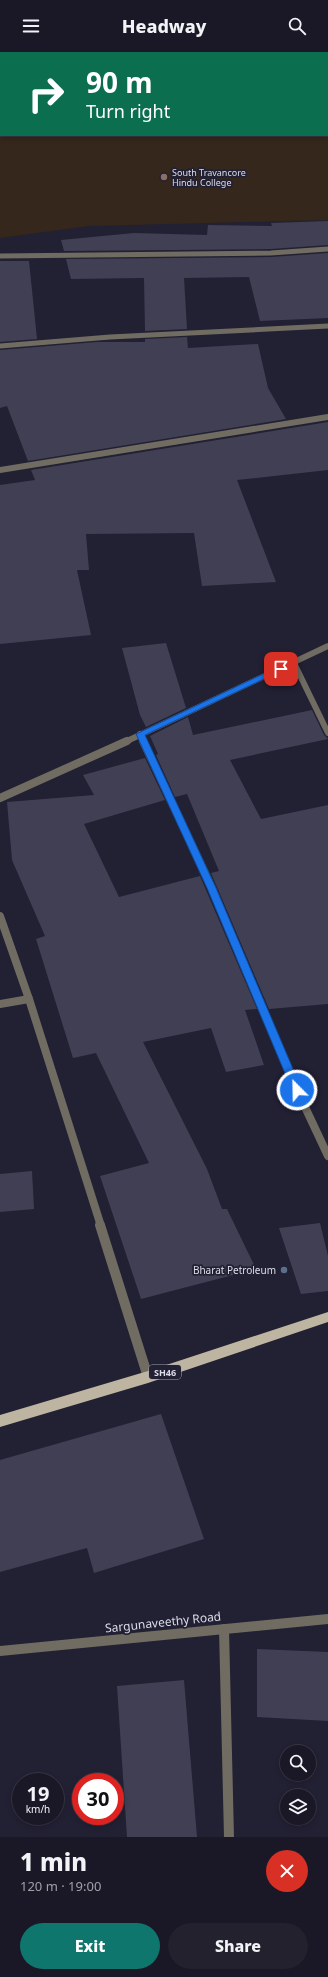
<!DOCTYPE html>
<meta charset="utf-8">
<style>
:root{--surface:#1a1826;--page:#23212e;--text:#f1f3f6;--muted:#9fa0a7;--line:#383743;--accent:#0f766e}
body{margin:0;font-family:"Noto Sans",sans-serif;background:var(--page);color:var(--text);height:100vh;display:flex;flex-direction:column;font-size:15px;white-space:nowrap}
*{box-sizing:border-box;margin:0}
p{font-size:13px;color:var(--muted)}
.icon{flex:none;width:22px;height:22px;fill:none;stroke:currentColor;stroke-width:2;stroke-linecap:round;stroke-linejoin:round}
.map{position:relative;height:1785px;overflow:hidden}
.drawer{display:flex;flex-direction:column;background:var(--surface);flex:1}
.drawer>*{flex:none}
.guide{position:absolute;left:0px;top:0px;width:328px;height:84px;box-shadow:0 2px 6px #0003,0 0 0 1px var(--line);background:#0b6e4f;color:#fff;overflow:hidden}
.buttons{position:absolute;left:280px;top:1693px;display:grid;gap:8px}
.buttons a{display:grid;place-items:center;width:36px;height:36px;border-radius:50%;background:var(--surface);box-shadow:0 2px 6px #0003,0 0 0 1px var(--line);font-size:20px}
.speed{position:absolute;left:12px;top:1721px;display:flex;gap:8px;font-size:20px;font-weight:700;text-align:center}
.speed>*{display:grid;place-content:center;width:52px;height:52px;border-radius:50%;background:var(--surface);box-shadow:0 2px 6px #0003,0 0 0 1px var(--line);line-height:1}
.speed small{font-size:10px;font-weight:400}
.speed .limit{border:6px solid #d22;background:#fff;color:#111}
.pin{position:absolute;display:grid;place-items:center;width:34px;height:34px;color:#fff;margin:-17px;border-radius:8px;box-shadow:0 2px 6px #0006}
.me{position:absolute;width:44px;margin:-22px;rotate:337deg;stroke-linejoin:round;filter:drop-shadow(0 0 3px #0008)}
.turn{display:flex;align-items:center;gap:14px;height:84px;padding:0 20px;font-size:18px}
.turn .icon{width:52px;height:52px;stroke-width:2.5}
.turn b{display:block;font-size:28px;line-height:34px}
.round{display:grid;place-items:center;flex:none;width:42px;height:42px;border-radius:21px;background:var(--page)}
.headline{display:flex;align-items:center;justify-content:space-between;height:68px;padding:0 20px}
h1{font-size:24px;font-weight:800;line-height:30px}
.cta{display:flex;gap:8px;margin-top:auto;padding:8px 20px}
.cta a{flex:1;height:46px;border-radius:24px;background:var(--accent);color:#fff;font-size:16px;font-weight:800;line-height:46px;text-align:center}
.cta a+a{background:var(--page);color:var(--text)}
header{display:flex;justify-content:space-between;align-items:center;height:52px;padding:0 20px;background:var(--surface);font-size:18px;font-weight:800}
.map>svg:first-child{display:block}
.education{fill:#35271b;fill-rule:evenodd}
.building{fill:#413f54}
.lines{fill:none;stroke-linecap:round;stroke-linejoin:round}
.minor-far3{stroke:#706c62;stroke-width:5}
.minor-far2{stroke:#706c62;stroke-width:6}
.minor-far1{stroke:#706c62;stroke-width:8}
.minor{stroke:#706c62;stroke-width:10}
.tertiary{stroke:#706c62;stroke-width:10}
.primary{fill:#bdb5a1;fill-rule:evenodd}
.route{fill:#1a73e8;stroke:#114b97}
.education-dot{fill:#8d6e63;stroke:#222033;stroke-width:1.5}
.service-dot{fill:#5c6f8a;stroke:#222033;stroke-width:1.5}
.labels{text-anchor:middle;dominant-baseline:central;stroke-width:3.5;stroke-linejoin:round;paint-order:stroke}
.far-poi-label{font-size:9px;fill:#ddddea;stroke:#222033;text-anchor:start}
.shield{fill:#222033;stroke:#a5a4b3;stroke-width:1}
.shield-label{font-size:9px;font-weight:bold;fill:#ddddea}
.poi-label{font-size:10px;fill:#ddddea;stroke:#222033;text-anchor:end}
.near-street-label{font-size:12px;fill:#ddddea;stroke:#222033}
</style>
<header><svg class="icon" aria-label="menu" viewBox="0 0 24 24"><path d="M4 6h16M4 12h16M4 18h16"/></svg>Headway<svg class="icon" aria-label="search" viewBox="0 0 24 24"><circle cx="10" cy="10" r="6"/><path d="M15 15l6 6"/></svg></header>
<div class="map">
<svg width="328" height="1785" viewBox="0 0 328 1785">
<rect width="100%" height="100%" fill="#222033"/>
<path class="education" d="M0 0H328V168L89 174 0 186ZM1 1H327V83H1Z"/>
<g class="building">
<path d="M328 169V193L271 197 64 199 61 188 134 181 207 183 208 173 272 174 271 171Z"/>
<path d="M328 201V266L260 269 249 225 184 226 187 277 145 279 144 226 71 227 66 207 271 205Z"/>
<path d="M0 209H29L37 287 0 290Z"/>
<path d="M187 285 188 296 258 292 268 336 286 367 28 409 7 354 0 356V298L97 290H145V287Z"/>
<path d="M328 370V418L237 428 276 530 202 534 194 481 86 482 89 518H77L91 583 0 592V433L35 428 31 418Z"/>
<path d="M166 591 186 656 146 675 140 663 122 596Z"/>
<path d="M312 658 324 683 328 687 230 708 261 767 328 753V952L269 957 211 821 219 819 187 742 175 745 156 703 158 702 150 684 188 665 193 683Z"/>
<path d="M145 706 165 748 84 772 119 845 200 824 257 957 245 958 264 1013 226 1020 211 976 143 990 207 1117 222 1157H227L256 1217 141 1247 100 1124 149 1111 96 1001 73 1006 36 887 45 884 12 808 7 750 94 743 83 723Z"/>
<path d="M32 1119 34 1157 0 1160V1122Z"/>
<path d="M320 1171 328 1204V1239L301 1242 279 1176Z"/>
<path d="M161 1362 204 1487 94 1521 87 1496 0 1520V1408Z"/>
<path d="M257 1597 328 1600V1669L257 1665Z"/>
<path d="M184 1628 197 1785H127L117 1634Z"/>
</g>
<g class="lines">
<g class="minor-far3">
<path d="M0 204 271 201 328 197"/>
<path d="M0 294 110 285 328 274"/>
</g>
<g class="minor-far2">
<path d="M0 418 328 365"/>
<path d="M294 611 328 681"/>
<path d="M140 682 144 690"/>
<path d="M125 690 328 594"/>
</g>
<g class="minor-far1">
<path d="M143 689 212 836 297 1038 328 1104"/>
<path d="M0 746 127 689"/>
<path d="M0 864 29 947 101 1174"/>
<path d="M0 952 29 947"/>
</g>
<g class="minor">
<path d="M100 1173 148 1325"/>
<path d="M224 1577 229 1785"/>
</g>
<path class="tertiary" d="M0 1599 328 1567"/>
<path class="primary" d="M328 1260V1270L148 1331 0 1375V1363L148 1319Z"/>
</g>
<path class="route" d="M278 615H283L285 617 145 683 216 836 302 1038 297 1042 292 1038 207 836 136 682Z"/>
<circle class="education-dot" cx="164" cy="125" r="4"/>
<circle class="service-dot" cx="284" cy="1218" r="4"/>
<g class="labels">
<g class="far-poi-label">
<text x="172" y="120">South Travancore<tspan x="172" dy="10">Hindu College</tspan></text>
</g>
<rect class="shield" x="149" y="1313" width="32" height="14" rx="3"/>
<g class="shield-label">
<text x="165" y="1320">SH46</text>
</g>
<g class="poi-label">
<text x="276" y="1218">Bharat Petroleum</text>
</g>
<g class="near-street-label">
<text transform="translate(163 1570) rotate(-6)">Sargunaveethy Road</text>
</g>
</g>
</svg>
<div class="buttons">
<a><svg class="icon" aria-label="search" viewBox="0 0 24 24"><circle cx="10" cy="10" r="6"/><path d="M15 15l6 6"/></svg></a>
<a><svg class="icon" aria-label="layers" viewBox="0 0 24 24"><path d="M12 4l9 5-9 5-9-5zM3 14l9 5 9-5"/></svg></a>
</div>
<div class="speed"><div>19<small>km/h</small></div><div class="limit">30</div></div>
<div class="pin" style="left:281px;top:617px;background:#d93025"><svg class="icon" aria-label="arrive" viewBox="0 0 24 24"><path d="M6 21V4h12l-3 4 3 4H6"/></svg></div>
<svg class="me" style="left:297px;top:1038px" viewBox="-20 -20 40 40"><circle r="17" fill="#1a73e8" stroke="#fff" stroke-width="3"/><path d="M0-11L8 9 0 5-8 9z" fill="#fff"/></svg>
<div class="guide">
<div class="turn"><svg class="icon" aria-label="right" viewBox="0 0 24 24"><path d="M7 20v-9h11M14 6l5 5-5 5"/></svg><div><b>90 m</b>Turn right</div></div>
</div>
</div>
<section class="drawer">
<div class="headline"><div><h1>1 min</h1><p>120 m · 19:00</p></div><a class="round" style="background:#d93025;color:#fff"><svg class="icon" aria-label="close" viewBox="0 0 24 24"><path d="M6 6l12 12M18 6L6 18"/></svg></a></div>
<div class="cta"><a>Exit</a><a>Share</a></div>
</section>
